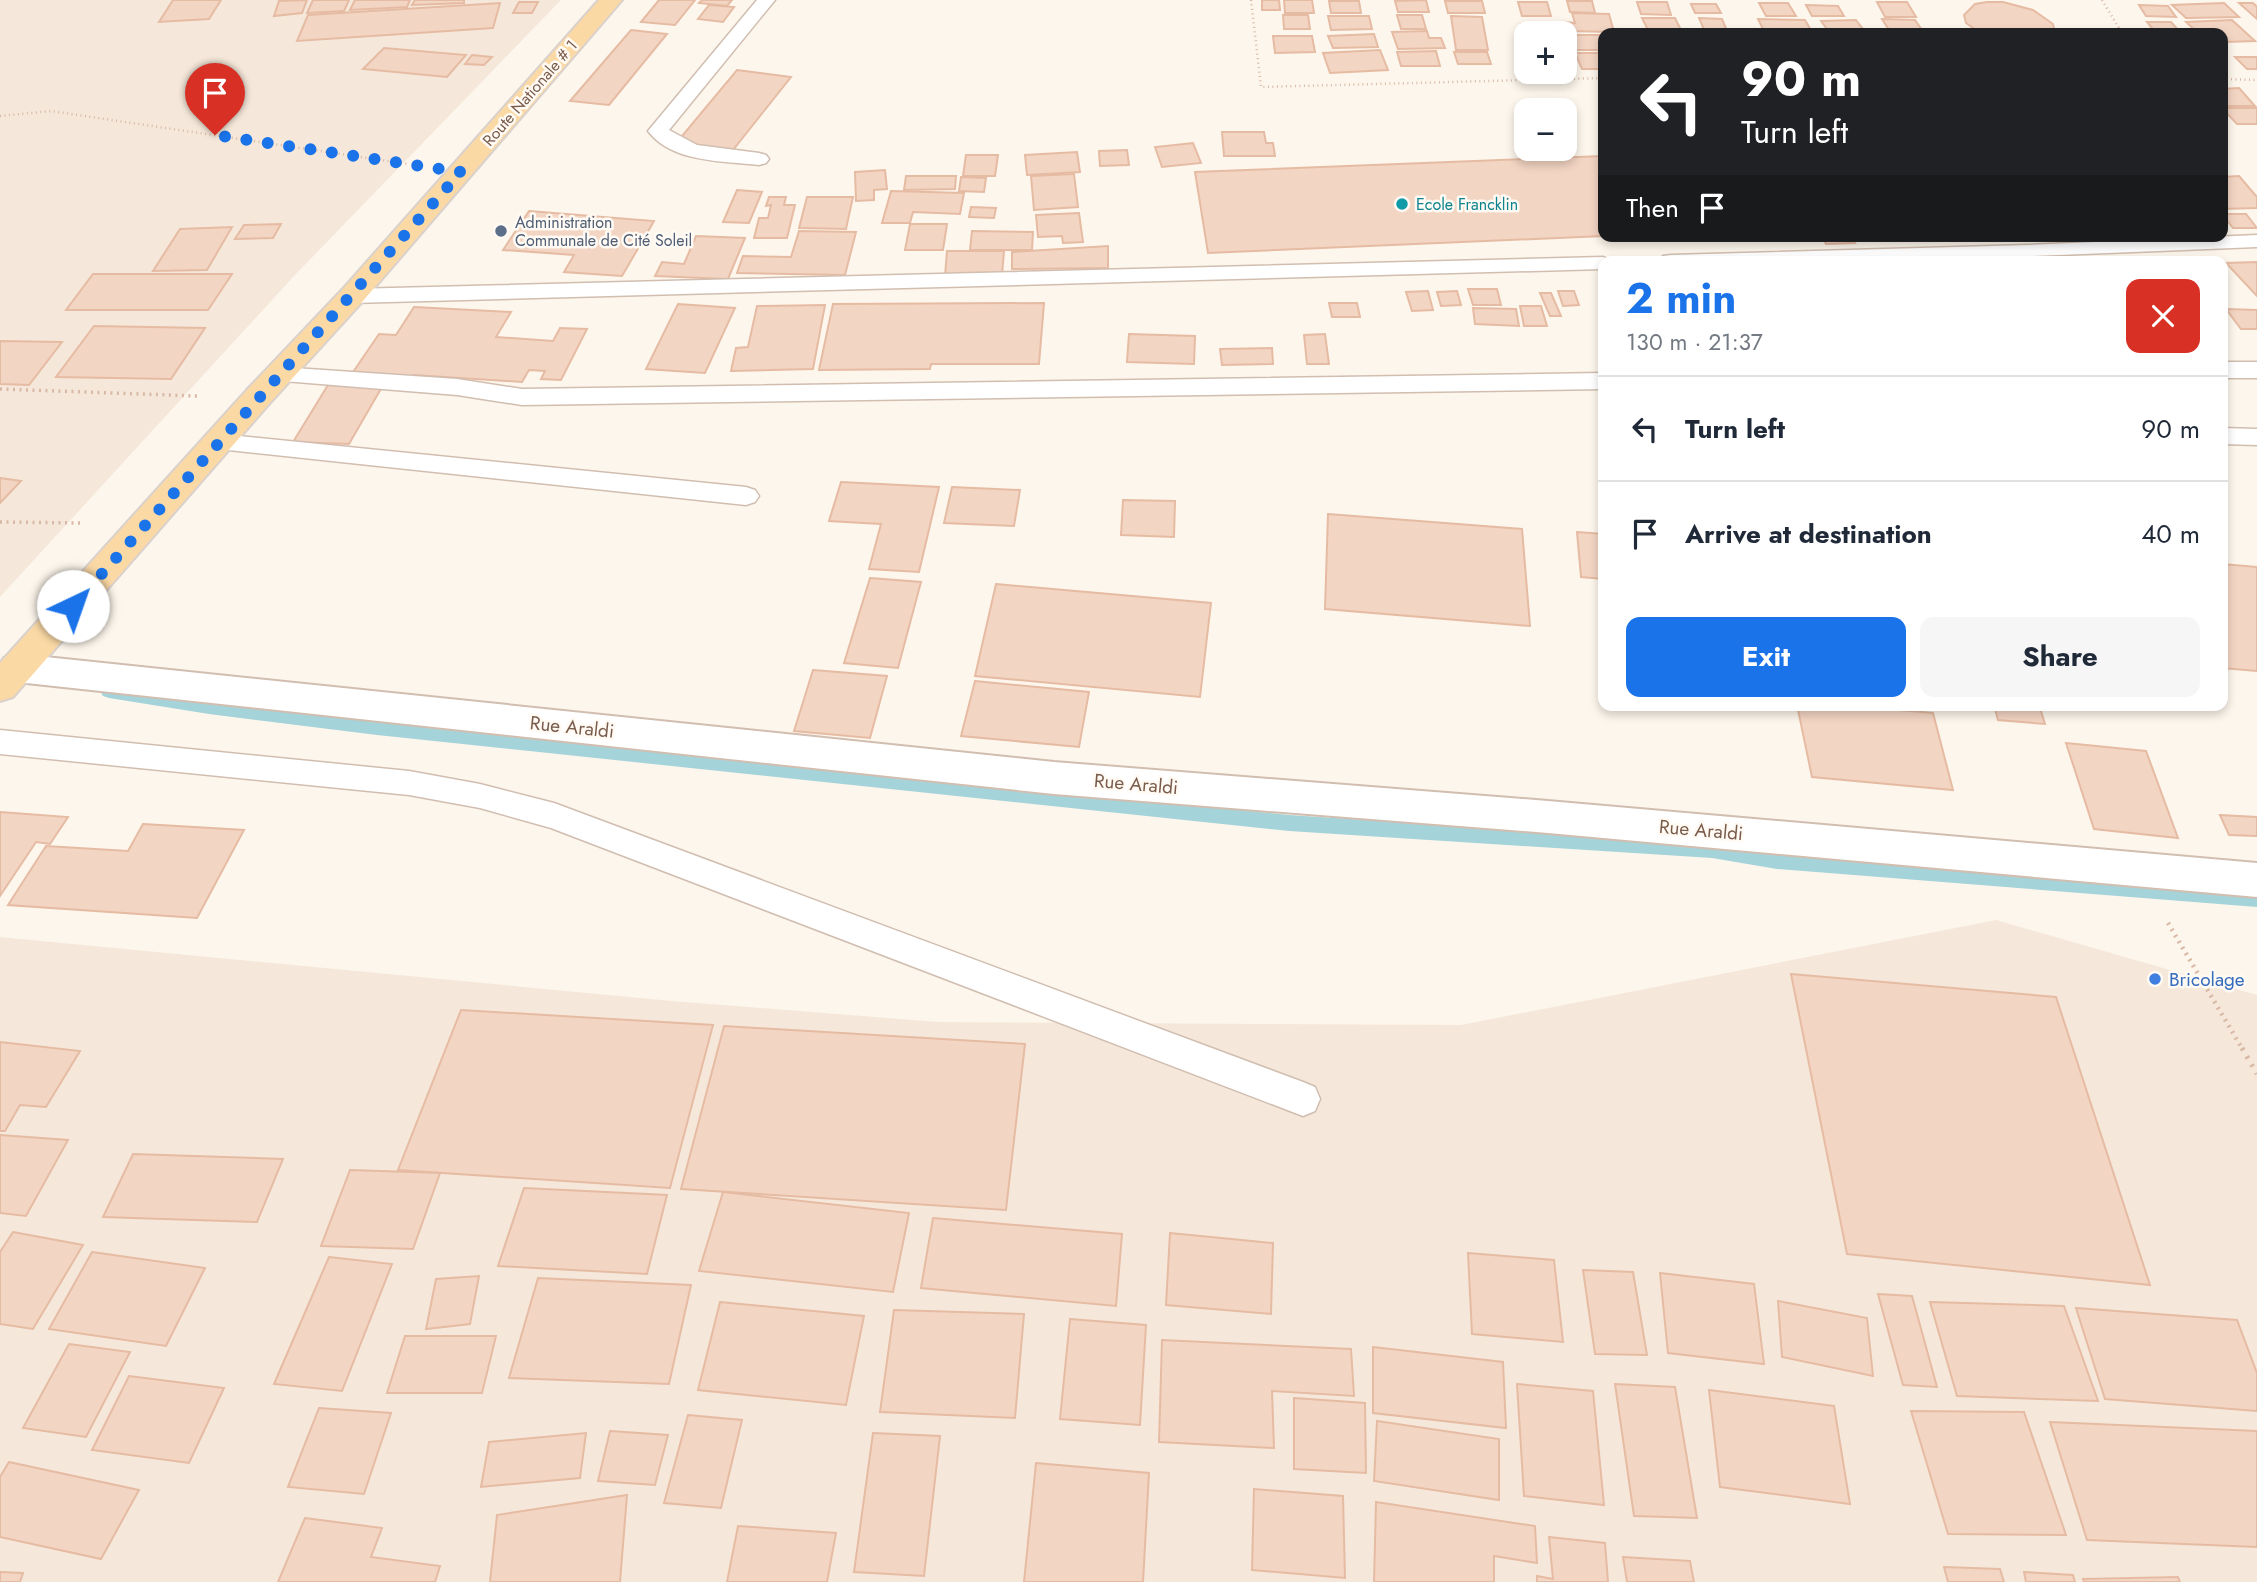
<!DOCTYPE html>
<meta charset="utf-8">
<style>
:root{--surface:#fff;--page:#f6f6f7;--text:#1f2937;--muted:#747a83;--line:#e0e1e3;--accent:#1a73e8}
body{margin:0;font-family:Jost,sans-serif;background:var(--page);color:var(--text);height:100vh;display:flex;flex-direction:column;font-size:26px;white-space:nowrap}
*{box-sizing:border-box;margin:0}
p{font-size:23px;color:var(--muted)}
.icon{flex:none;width:38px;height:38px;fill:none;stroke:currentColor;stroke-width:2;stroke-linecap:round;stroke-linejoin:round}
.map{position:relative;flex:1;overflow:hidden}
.details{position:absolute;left:1598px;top:256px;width:630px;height:455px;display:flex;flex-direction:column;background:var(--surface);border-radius:14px;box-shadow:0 4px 10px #0003}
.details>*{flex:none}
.guide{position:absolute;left:1598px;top:28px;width:630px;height:214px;border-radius:14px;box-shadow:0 4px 10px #0003;background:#202124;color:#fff;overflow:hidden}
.fabs{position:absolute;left:1514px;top:21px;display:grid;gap:14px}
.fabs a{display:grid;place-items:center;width:63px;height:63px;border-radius:14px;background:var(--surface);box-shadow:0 4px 10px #0003;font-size:35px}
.pin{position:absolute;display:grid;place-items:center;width:60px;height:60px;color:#fff;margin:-72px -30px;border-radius:50% 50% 50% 0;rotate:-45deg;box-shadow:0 0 7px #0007}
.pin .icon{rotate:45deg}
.me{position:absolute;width:77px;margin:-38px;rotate:42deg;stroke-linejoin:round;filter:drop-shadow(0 0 5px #0008)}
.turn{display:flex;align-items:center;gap:24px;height:147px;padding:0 28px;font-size:32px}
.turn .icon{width:91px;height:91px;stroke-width:2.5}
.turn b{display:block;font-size:49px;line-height:60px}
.then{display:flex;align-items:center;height:66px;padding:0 28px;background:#0003;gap:14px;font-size:26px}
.round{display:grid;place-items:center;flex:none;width:74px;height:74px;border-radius:14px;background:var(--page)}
.head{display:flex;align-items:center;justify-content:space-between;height:119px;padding:0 28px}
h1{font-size:42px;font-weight:700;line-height:52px;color:var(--accent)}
.cta{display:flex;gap:14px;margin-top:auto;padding:14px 28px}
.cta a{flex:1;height:80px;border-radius:14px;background:var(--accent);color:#fff;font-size:28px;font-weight:700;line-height:80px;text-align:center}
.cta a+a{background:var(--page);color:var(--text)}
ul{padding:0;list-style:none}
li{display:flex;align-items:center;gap:21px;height:105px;padding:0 28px;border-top:2px solid var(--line)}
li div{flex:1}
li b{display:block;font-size:26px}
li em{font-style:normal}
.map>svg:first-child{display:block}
.residential{fill:#f5e8da}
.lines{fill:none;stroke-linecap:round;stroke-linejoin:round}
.stream{fill:#a5d3da;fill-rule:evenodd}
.building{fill:#f3d5c3;stroke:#e6bba3;stroke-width:2}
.service-casing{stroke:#d1beb0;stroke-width:3}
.minor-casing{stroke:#d1beb0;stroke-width:4}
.primary-casing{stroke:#dad1cd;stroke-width:4}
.path-far3{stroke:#d9b8a5;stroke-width:2.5;stroke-dasharray:1 3.5;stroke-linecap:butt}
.path-far2{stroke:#d9b8a5;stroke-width:3.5;stroke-dasharray:2 4.5;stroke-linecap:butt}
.path-far1{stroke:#d9b8a5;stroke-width:4.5;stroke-dasharray:2 5;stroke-linecap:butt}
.path{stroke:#d9b8a5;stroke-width:5;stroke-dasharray:2.5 7;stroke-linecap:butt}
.service{fill:#fff;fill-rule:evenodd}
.minor{fill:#fff;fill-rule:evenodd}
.primary{fill:#fbd9a5;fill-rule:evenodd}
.route{stroke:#1a73e8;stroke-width:12;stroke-dasharray:0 21.6}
.culture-dot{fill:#0f9aa8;stroke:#fffaf3;stroke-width:2.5}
.service-dot{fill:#5c6f8a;stroke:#fffaf3;stroke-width:2.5}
.shop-dot{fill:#3f7fe0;stroke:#fffaf3;stroke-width:2.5}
.labels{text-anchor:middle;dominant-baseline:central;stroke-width:5;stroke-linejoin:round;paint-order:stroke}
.far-street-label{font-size:16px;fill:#7a5c4d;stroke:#fffaf3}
.far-culture-label{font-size:16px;fill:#0d838f;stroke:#fffaf3;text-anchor:start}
.far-service-label{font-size:16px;fill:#4e5e75;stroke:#fffaf3;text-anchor:start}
.street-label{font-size:19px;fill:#7a5c4d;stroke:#fffaf3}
.shop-label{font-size:19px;fill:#366cbe;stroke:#fffaf3;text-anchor:start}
</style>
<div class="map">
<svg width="2257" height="1582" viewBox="0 0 2257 1582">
<rect width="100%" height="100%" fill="#fdf6ec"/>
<g class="residential">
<path d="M0 0H561L295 275 0 597Z"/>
<path d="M1996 920 2257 995V1582H0V937L672 1001 938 1022 1461 1025Z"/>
</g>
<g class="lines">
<path class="stream" d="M109 684 209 700 377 721 1289 815 1712 842 1777 851 2257 889V907L1777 869 1712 858 1289 831 377 735 209 714 109 698 103 696 100 691 103 686Z"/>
</g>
<g class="building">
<path d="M173 0H221L209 19 159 22Z"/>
<path d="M307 0 302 13 274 16 279 1Z"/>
<path d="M313 0H349L344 11 307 13Z"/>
<path d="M355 0H410L407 7 350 10Z"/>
<path d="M415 0H464V3L412 5Z"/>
<path d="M659 0H695L675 25 641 22Z"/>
<path d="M702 0H732L727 6 699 3Z"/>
<path d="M1262 0H1279L1280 10H1262Z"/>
<path d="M1284 0H1312L1314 13H1285Z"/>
<path d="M1426 0 1429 12H1398L1395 1Z"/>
<path d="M1329 1H1359L1361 13H1331Z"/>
<path d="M1445 1H1482L1485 13H1448Z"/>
<path d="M1567 1H1592L1595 13 1570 12Z"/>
<path d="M519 2H538L532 13H513Z"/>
<path d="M1518 2H1547L1551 16H1522Z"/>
<path d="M1637 2H1667L1671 15 1641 14Z"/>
<path d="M1877 2H1907L1916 17H1885Z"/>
<path d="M1987 2H2003L2033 10 2053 24 2055 33H1980L1966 23 1964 15 1975 4Z"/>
<path d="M500 3 493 28 297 41 308 15Z"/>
<path d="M1759 3H1788L1796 16H1766Z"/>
<path d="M2224 3 2239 17 2186 18 2172 5Z"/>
<path d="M2239 3H2253L2257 7V19Z"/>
<path d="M1691 4H1716L1721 13H1695Z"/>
<path d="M709 5 734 7 723 22 698 19Z"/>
<path d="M1806 5 1838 6 1844 16H1812Z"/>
<path d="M2139 5 2168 6 2176 17 2146 16Z"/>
<path d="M1572 13 1609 14 1614 32 1567 31 1564 22 1575 23Z"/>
<path d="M1283 15H1308L1310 29H1284Z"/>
<path d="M1397 15H1422L1426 29H1401Z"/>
<path d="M1328 16H1369L1372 29 1331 30Z"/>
<path d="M1451 16 1482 17 1488 50H1456Z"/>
<path d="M1642 18H1675L1682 32H1649Z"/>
<path d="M1699 18 1722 19 1728 33 1705 32Z"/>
<path d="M1758 19 1805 20 1812 32 1765 33Z"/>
<path d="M1882 19 1915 20 1924 33H1891Z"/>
<path d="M1856 20 1866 33H1830L1821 21Z"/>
<path d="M2232 20 2255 41 2225 42 2222 33H2198L2186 22Z"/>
<path d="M2147 22H2171L2181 33H2156Z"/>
<path d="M1545 23 1549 33H1526V37L1521 24Z"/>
<path d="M631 30 667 34 609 105 570 101Z"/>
<path d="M1427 31 1429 38H1441L1445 48 1398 49 1392 32Z"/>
<path d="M1374 34 1378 47 1333 48 1328 36Z"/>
<path d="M1570 35H1603V50H1576Z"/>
<path d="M1273 36H1312L1315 52 1275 53Z"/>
<path d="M384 48 466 55 447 77 363 69Z"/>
<path d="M1380 50 1388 70 1330 73 1323 53Z"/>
<path d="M1436 51 1440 66H1401L1397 52Z"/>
<path d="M1454 52H1487L1491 64H1458Z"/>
<path d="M1575 53H1603V69H1582Z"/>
<path d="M472 55 492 57 484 65 465 64Z"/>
<path d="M2235 57H2257V69H2247Z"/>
<path d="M737 70 791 77 733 150 677 142Z"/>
<path d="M2239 88 2255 106H2225L2222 103V89Z"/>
<path d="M2222 108H2257V124H2237Z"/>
<path d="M1222 132H1264L1266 143H1273L1275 156H1224Z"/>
<path d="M1193 143 1201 163 1162 167 1155 147Z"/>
<path d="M1127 150 1129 165 1100 166 1099 151Z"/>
<path d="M1077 152 1080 172 1027 175 1025 155Z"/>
<path d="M966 155H998L995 176H963Z"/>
<path d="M1603 156V236L1208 253 1195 172Z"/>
<path d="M885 170 887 189 874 190V200L856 201 855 172Z"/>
<path d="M1074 174 1078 207 1034 210 1031 176Z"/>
<path d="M906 176H956L955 189 904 190Z"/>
<path d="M2239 176 2257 197V208L2222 209V177Z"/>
<path d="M961 177 986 178 984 192 959 191Z"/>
<path d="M737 190 762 192 749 223 723 222Z"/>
<path d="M891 191 964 193 960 214 913 212 910 223H882Z"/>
<path d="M769 197H786L784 205H795L787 238H754L759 218H768L771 205 766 206Z"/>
<path d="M807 197H853L846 229 799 228Z"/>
<path d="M971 207 996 208 994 218 969 217Z"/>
<path d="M529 211 654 221 622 276 564 272 574 255 503 250Z"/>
<path d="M1079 213 1083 242 1063 243 1062 236 1038 237 1036 215Z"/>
<path d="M2222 214H2246L2257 228H2233Z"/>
<path d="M281 224 273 238 235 239 244 225Z"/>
<path d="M910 224H947L943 250H905Z"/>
<path d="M232 227 207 270 153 271 180 229Z"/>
<path d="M799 231 856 232 845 275 737 273 743 256 791 257Z"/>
<path d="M972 231 1033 232 1032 250H970Z"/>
<path d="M696 236 745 238 728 279 655 276 662 262 684 264Z"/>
<path d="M1822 236H1851L1855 243 1826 244Z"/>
<path d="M2072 236H2144L2147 241H2075Z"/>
<path d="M1108 246V268L1012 269V252Z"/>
<path d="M947 251H1004L1002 275 945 276Z"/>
<path d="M2257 262V296L2226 263Z"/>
<path d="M93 274H232L208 310H66Z"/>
<path d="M1468 289H1497L1501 305H1473Z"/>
<path d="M1428 291 1433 310 1412 311 1406 292Z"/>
<path d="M1457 291 1461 305 1441 306 1437 292Z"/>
<path d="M1558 291H1574L1579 305 1563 306Z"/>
<path d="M1540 293H1551L1561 316H1550Z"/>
<path d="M1044 303 1039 364H931L930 369 819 370 833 304Z"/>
<path d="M1329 303H1357L1360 317H1332Z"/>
<path d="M678 304 735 308 705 373 646 369Z"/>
<path d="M825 305 813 369 731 371 736 348 748 347 757 306Z"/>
<path d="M1520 306H1541L1547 326H1524Z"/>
<path d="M414 307 511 312 496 337 553 341 560 328 587 329 561 380 541 379 545 371 529 370 522 382 414 375 412 379 351 375 379 334 396 335Z"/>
<path d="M1473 308 1516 309 1519 326 1475 324Z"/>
<path d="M2226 309 2257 310V329H2241Z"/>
<path d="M94 326 205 328 171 379 56 377Z"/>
<path d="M1129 334 1195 336 1194 364 1127 362Z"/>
<path d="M1325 334 1329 364H1307L1304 335Z"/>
<path d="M0 341 62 342 29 385 0 384Z"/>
<path d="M1272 348 1273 364 1222 365 1220 349Z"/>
<path d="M328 385 382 387 349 444 293 442Z"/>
<path d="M0 478 21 481 0 503Z"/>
<path d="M841 482 939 487 919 572 869 569 881 524 829 521Z"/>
<path d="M952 487 1020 490 1014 526 944 523Z"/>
<path d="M1123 500 1175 501 1174 537 1121 535Z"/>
<path d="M1328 514 1522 529 1530 626 1325 609Z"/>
<path d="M1577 532 1603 534V579L1581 577Z"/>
<path d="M2222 564 2257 567V671L2222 668Z"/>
<path d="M870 578 921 582 898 668 844 663Z"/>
<path d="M996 584 1211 603 1200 697 975 676Z"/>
<path d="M813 670 887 676 870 738 794 731Z"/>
<path d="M975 681 1089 692 1079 747 961 736Z"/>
<path d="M1797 705H1841L1933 713 1953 790 1812 777Z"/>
<path d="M1994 705H2039L2045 724 1998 720Z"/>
<path d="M2066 743 2146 751 2178 838 2094 829Z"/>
<path d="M0 812 68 817 50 844 36 842 0 896Z"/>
<path d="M2220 815 2257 817V836L2229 835Z"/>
<path d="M143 824 244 830 197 918 8 905 46 846 128 851Z"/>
<path d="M1791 974 2056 997 2150 1285 1847 1254Z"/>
<path d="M461 1010 713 1025 670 1188 398 1170Z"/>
<path d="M724 1026 1025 1044 1006 1210 681 1189Z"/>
<path d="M0 1042 80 1051 46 1107 20 1105 5 1131H0Z"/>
<path d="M0 1135 68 1140 26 1216 0 1213Z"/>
<path d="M133 1154 283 1159 257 1222 103 1217Z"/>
<path d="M350 1170 440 1173 413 1249 321 1246Z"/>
<path d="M524 1188 667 1195 647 1274 498 1266Z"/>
<path d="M723 1192 909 1213 893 1292 699 1271Z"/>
<path d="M933 1218 1122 1234 1116 1306 921 1288Z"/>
<path d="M13 1232 83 1245 33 1329 0 1324V1252Z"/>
<path d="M1170 1233 1273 1243 1271 1314 1166 1305Z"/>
<path d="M92 1252 205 1268 166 1346 49 1329Z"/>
<path d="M1468 1253 1554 1260 1563 1342 1472 1334Z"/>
<path d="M329 1257 392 1264 342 1391 274 1384Z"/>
<path d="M1583 1270 1633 1272 1647 1355 1595 1354Z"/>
<path d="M1660 1273 1754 1284 1764 1364 1668 1353Z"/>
<path d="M479 1276 470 1324 426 1329 436 1279Z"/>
<path d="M538 1278 691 1285 669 1384 509 1378Z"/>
<path d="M1878 1294 1912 1296 1937 1387 1903 1385Z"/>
<path d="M1778 1301 1867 1318 1873 1376 1782 1357Z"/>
<path d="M720 1302 864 1316 846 1405 698 1390Z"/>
<path d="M1930 1302 2064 1306 2098 1401 1957 1396Z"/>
<path d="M2076 1308 2237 1320 2257 1373V1411L2105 1399Z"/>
<path d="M894 1310 1024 1314 1015 1418 880 1412Z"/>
<path d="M1070 1319 1146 1325 1140 1425 1060 1419Z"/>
<path d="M405 1336H496L482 1393H387Z"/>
<path d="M1162 1340 1351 1349 1354 1396 1272 1391 1274 1448 1159 1442Z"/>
<path d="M69 1344 130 1352 86 1437 23 1428Z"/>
<path d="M1373 1347 1503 1362 1506 1428 1373 1413Z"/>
<path d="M129 1376 224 1388 189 1463 92 1450Z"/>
<path d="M1517 1384 1593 1391 1604 1505 1524 1496Z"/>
<path d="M1615 1384 1675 1387 1697 1518 1634 1516Z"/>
<path d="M1709 1390 1834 1406 1850 1504 1720 1487Z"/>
<path d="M1294 1398 1365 1403 1366 1473 1294 1469Z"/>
<path d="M319 1408 391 1413 364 1494 288 1487Z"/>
<path d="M1911 1411 2024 1412 2066 1535 1948 1534Z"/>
<path d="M688 1415 742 1420 721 1508 664 1503Z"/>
<path d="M1377 1421 1499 1439V1500L1374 1481Z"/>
<path d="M2050 1422 2257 1431V1547L2087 1540Z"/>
<path d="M610 1431 668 1435 655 1485 598 1481Z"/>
<path d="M586 1433 580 1478 481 1487 489 1442Z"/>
<path d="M873 1433 940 1436 924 1576 854 1572Z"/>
<path d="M9 1462 139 1490 101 1559 0 1537V1477Z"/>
<path d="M1036 1463 1149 1473 1143 1582H1024Z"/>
<path d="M1254 1489 1343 1496 1345 1578 1252 1570Z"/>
<path d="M627 1495 620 1582H490L497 1515Z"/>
<path d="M1376 1502 1535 1526 1537 1563 1494 1556V1582H1374Z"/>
<path d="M305 1518 382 1528 371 1557 440 1566 435 1582H278Z"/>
<path d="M738 1526 836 1533 827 1582H727Z"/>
<path d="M1549 1537 1605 1543 1608 1582H1537V1576L1553 1579Z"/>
<path d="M1623 1557 1690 1561 1694 1582H1627Z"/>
<path d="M1944 1567 2000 1569 2004 1582H1948Z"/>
<path d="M0 1572 23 1573 20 1582H0Z"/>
<path d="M2024 1572 2073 1575 2075 1582H2026Z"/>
<path d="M2178 1577 2180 1582H2084L2083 1579Z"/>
</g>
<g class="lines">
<g class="service-casing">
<g id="service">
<path d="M757 0H775L669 130 697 145 759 153 766 155 769 159 766 163 759 165C724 161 672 163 648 131Z"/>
<path d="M2257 235V247L1910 261H1660L1663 256 1671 255 2028 245Z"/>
<path d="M1603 257 1612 261H1603V269L352 303 344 301 341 296 344 291 352 289Z"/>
<rect x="2222" y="362" width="35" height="16"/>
<path d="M279 367 457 379 522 389 1603 373V389L522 405 457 395 271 380 267 375 271 370Z"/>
<path d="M2222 428 2257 429V445L2222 444Z"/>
<path d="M219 434 746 487 755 490 759 496 755 502 746 505 210 448 207 442 210 436Z"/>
<path d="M0 730 409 771 480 784 554 803 1303 1082 1315 1087 1320 1099 1315 1111 1303 1116 551 828 480 808 409 795 0 754Z"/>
</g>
</g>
<g class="minor-casing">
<path id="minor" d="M17 654 1054 762 1548 801 2257 863V897L1548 833 1054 794 17 682 4 678 0 670 4 658Z"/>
</g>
<g class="primary-casing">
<path id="primary" d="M599 0H622L362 302 268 405 13 697 0 701V663L246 391 342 290Z"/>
</g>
<g class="path-far3">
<path d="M1251 0 1261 87 1603 78"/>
<path d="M2102 0 2122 33"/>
<path d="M2222 79 2257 80"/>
<path d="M0 116 51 111 408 164"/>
</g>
<g class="path-far2">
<path d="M0 389 197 396"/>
<path d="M0 522 80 523"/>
</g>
<path class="path-far1" d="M2168 923 2243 1050"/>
<path class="path" d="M2242 1048 2257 1074"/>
<use href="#service" class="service"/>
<use href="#minor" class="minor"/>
<use href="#primary" class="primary"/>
</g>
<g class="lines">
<path class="route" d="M73 606 461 172 215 135"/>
</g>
<circle class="culture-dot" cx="1402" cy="204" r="7"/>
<circle class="service-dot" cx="501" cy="231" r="7"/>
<circle class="shop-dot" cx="2155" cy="979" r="7"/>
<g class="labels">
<g class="far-street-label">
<text transform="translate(530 93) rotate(-49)">Route Nationale # 1</text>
</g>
<g class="far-culture-label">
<text x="1416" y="204">Ecole Francklin</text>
</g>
<g class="far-service-label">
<text x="515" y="222">Administration<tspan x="515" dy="18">Communale de Cité Soleil</tspan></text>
</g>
<g class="street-label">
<text transform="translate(572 727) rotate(6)">Rue Araldi</text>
<text transform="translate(1136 784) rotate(5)">Rue Araldi</text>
<text transform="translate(1701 830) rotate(5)">Rue Araldi</text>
</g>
<g class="shop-label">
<text x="2169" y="979">Bricolage</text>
</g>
</g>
</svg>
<div class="fabs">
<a>+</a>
<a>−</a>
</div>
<div class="pin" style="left:215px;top:135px;background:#d93025"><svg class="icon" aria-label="arrive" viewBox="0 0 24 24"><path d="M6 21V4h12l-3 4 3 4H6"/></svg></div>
<svg class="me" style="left:73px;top:606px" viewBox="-20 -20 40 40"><circle r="19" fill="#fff"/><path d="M0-13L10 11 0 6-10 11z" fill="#1a73e8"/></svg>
<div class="guide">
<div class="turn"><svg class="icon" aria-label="left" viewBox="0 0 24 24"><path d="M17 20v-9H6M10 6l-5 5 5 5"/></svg><div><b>90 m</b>Turn left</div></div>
<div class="then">Then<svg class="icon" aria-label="arrive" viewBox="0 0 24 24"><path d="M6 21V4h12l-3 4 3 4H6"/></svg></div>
</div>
<section class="details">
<div class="head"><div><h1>2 min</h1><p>130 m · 21:37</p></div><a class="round" style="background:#d93025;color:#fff"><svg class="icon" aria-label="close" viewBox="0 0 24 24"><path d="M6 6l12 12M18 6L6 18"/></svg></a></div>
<ul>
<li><svg class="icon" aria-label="left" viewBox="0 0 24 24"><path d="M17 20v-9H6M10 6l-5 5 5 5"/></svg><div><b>Turn left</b></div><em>90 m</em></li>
<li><svg class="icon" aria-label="arrive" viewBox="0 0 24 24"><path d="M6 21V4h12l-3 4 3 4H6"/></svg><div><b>Arrive at destination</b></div><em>40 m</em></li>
</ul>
<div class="cta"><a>Exit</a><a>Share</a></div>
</section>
</div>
